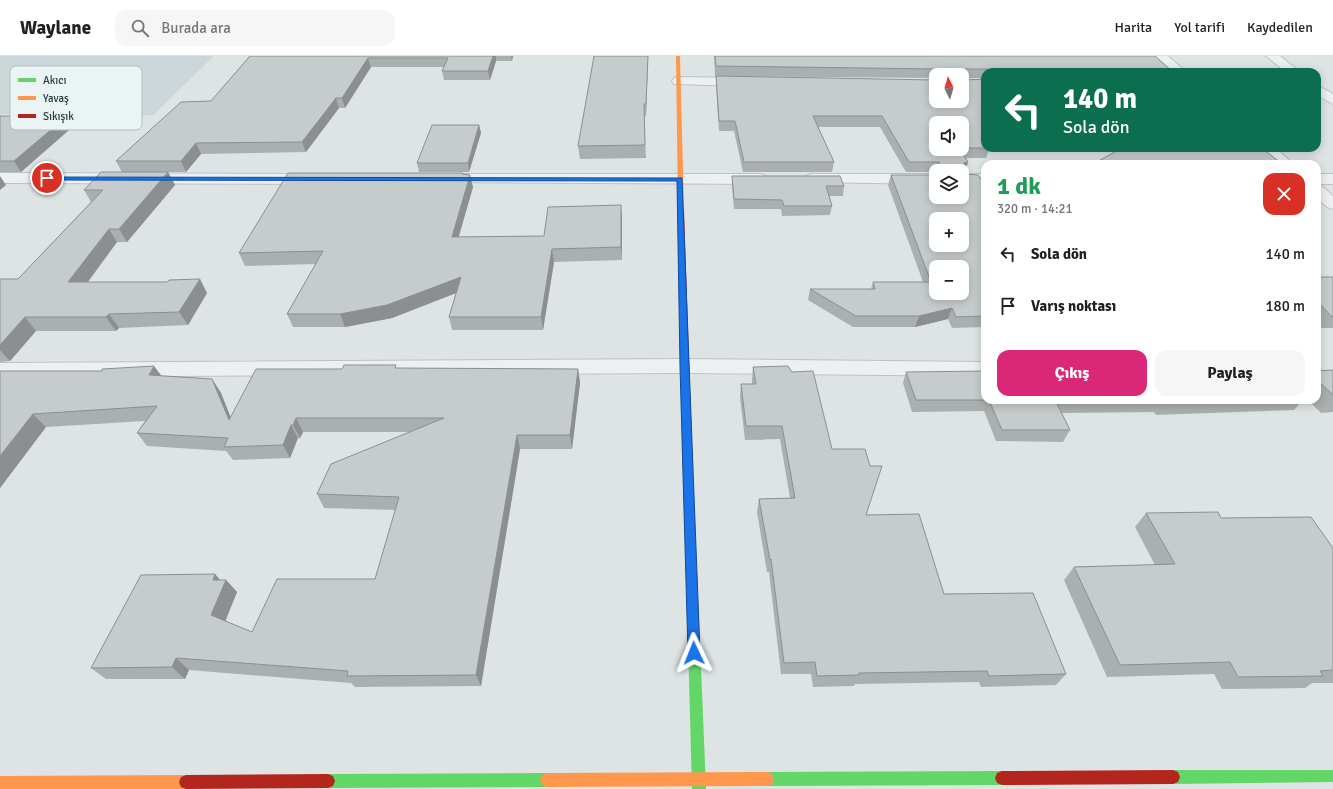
<!DOCTYPE html>
<html lang="tr">
<meta charset="utf-8">
<style>
:root{--surface:#fff;--page:#f6f6f6;--text:#202124;--muted:#757577;--line:#e0e0e0;--accent:#db2777}
body{margin:0;font-family:Signika,sans-serif;background:var(--page);color:var(--text);height:100vh;display:flex;flex-direction:column;font-size:15px;white-space:nowrap}
*{box-sizing:border-box;margin:0}
p{font-size:13px;color:var(--muted)}
.icon{flex:none;width:22px;height:22px;fill:none;stroke:currentColor;stroke-width:2;stroke-linecap:round;stroke-linejoin:round}
.map{position:relative;flex:1;overflow:hidden}
.details{position:absolute;left:981px;top:104px;width:340px;height:244px;display:flex;flex-direction:column;background:var(--surface);border-radius:12px;box-shadow:0 2px 10px #0003}
.details>*{flex:none}
.guide{position:absolute;left:981px;top:12px;width:340px;height:84px;border-radius:12px;box-shadow:0 2px 10px #0003;background:#0b6e4f;color:#fff;overflow:hidden}
.needle{width:26px;rotate:355deg}
.buttons{position:absolute;left:929px;top:12px;display:grid;gap:8px}
.buttons a{display:grid;place-items:center;width:40px;height:40px;border-radius:8px;background:var(--surface);box-shadow:0 2px 10px #0003;font-size:20px}
.pin{position:absolute;display:grid;place-items:center;width:34px;height:34px;color:#fff;margin:-17px;border:2px solid #fff;border-radius:50%;box-shadow:0 1px 4px #0007}
.me{position:absolute;width:44px;margin:-22px;rotate:358deg;stroke-linejoin:round;filter:drop-shadow(0 0 3px #0008)}
.turn{display:flex;align-items:center;gap:14px;height:84px;padding:0 16px;font-size:18px}
.turn .icon{width:52px;height:52px;stroke-width:2.5}
.turn b{display:block;font-size:28px;line-height:34px}
.round{display:grid;place-items:center;flex:none;width:42px;height:42px;border-radius:12px;background:var(--page)}
.head{display:flex;align-items:center;justify-content:space-between;height:68px;padding:0 16px}
h1{font-size:24px;font-weight:700;line-height:30px;color:#1e9e55}
.cta{display:flex;gap:8px;margin-top:auto;padding:8px 16px}
.cta a{flex:1;height:46px;border-radius:12px;background:var(--accent);color:#fff;font-size:16px;font-weight:700;line-height:46px;text-align:center}
.cta a+a{background:var(--page);color:var(--text)}
ul{padding:0;list-style:none}
li{display:flex;align-items:center;gap:12px;height:52px;padding:0 16px}
li div{flex:1}
li b{display:block;font-size:15px}
li em{font-style:normal}
header{display:flex;align-items:center;gap:24px;box-sizing:border-box;height:56px;padding:0 20px;background:var(--surface);border-bottom:1px solid var(--line)}
header strong{font-size:19px}
nav{display:flex;gap:22px;margin-inline-start:auto;font-size:14px}
.search{width:280px;height:36px;background:var(--page);display:flex;align-items:center;gap:10px;box-sizing:border-box;padding:0 14px;border-radius:12px;color:var(--muted);font-size:15px}
.map>svg:first-child{display:block}
.built{fill:#cbd7d8}
.lines{fill:none;stroke-linecap:round;stroke-linejoin:round}
.street-casing{stroke:#bcc2c2;stroke-width:2}
.street{fill:#edf0f1;fill-rule:evenodd}
.fast{fill:#63d668;fill-rule:evenodd}
.slow{fill:#ff974d;fill-rule:evenodd}
.jam{fill:#b3261e;fill-rule:evenodd}
.wall{fill:#aaafaf;fill-rule:evenodd}
.shaded-wall{fill:#8b8f8f}
.building{fill:#c6cccc;stroke:#8b8f8f;fill-rule:evenodd}
.route{fill:#1a73e8;stroke:#114b97}
.key{fill:#ebf4f4;stroke:#b0bcbd;stroke-width:1}
.key-label{font-size:11px;fill:#253b3d}
</style>
<header>
<strong>Waylane</strong>
<div class="search"><svg class="icon" aria-label="search" viewBox="0 0 24 24"><circle cx="10" cy="10" r="6"/><path d="M15 15l6 6"/></svg>Burada ara</div>
<nav><a>Harita</a><a>Yol tarifi</a><a>Kaydedilen</a></nav>
</header>
<div class="map">
<svg width="1333" height="733" viewBox="0 0 1333 733">
<rect width="100%" height="100%" fill="#dee4e4"/>
<path class="built" d="M0 0H214L153 59 0 58Z"/>
<g class="lines">
<g class="street-casing">
<g id="street">
<path d="M1155 0H1168L1186 16H1173Z"/>
<path d="M1266 0H1280L1300 16H1286Z"/>
<path d="M678 21 745 22 751 26 745 30 674 28 672 25 674 22Z"/>
<path d="M1317 29 1333 38V48L1317 39Z"/>
<path d="M1260 92H1276L1293 108H1277Z"/>
<path d="M0 117 315 118 320 120 323 123 320 126 315 128 0 127Z"/>
<path d="M441 118H761L766 120 769 123 766 126 761 128 436 126 433 123 436 120Z"/>
<path d="M811 118H936V128L806 126 803 123 806 120Z"/>
<rect x="962" y="118" width="23" height="10"/>
<rect x="1317" y="118" width="16" height="10"/>
<path d="M1317 129 1323 131 1333 140V153L1327 151 1317 142Z"/>
<path d="M684 303 985 306V320L684 317 0 321V307Z"/>
</g>
</g>
<use href="#street" class="street"/>
<g class="fast">
<path d="M694 582 698 583 700 587 706 733H692L688 587 690 583Z"/>
<path d="M1173 714H1333V726L1173 728 1168 726 1166 721 1168 716Z"/>
<path d="M1002 715 1007 717 1009 722 1007 727 1002 729 767 730 762 728 760 723 762 718 767 716Z"/>
<path d="M547 717 552 719 554 724 552 729 547 731 328 732 323 730 321 725 323 720 328 718Z"/>
</g>
<g class="slow">
<path d="M676 0H680L684 154 681 156 678 154Z"/>
<path d="M688 415 691 416 693 419 700 587 698 591 694 592 690 591 688 587 683 419 685 416Z"/>
<path d="M767 716 772 718 774 723 772 728 767 730 547 731 542 729 540 724 542 719 547 717Z"/>
<path d="M186 719 191 721 193 726 191 731 186 733H0V720Z"/>
</g>
<g class="jam">
<path d="M681 152 684 154 693 419 691 422H685L683 419 678 154Z"/>
<path d="M1173 714 1178 716 1180 721 1178 726 1173 728 1002 729 997 727 995 722 997 717 1002 715Z"/>
<path d="M328 718 333 720 335 725 333 730 328 732 186 733 181 731 179 726 181 721 186 719Z"/>
</g>
</g>
<g class="wall">
<path d="M250 0H513L512 5H496L490 24H444L442 15 444 11H371L345 52H339L306 96 201 98 186 116H122L116 105 211 45Z"/>
<path d="M648 0 646 60H644L646 102 580 103 578 90Z"/>
<path d="M714 0H1155L1173 16H985V22H965V24L985 23V92H1262H1122L989 94 986 102H966L964 118 985 128V271L952 272 948 263 915 271H853L808 244 810 233H871L873 226H923L888 129 891 119 936 141 962 115H936V116H906L880 71H818L834 106 832 116H743L734 75H719L716 30V20L936 45 962 19H936V22L715 20ZM962 67V93H936Z"/>
<path d="M0 60H85L21 116H0Z"/>
<path d="M479 69 481 77 469 116H419L417 107Z"/>
<path d="M168 116 175 129 127 186H117L88 226 207 237 188 269 119 272 116 275H36L10 305 0 306V223H18L91 146 84 134Z"/>
<path d="M463 117V118L473 131 458 181 544 180 621 149 622 204 554 206 543 274H452L449 261 456 237 392 262 345 271H293L287 258 316 208 245 210 239 197Z"/>
<path d="M732 120 844 130 843 140H829L832 150 830 159 782 160 781 153H734L732 129Z"/>
<path d="M1317 221H1333V272H1322L1317 267Z"/>
<path d="M753 311 832 393 866 459 944 538 1066 618 1056 629 981 631 979 626 855 628 854 630 813 631 811 618H781L769 516H767L757 456 759 443 790 442 780 383 745 384 740 341 741 328H752V324Z"/>
<path d="M397 312 578 313 580 327 572 393H520L481 630 355 631 351 627 189 614 185 623H106L91 612 215 518 220 524H226L237 536 225 565 252 576 375 523 396 454 324 452 317 438 410 376H303L300 382H298L290 402 233 404 226 395 147 390 137 377 145 365 46 371 0 432V315L161 320 212 323 221 337 230 361Z"/>
<path d="M1333 314V356L1321 357 1308 344H1317V315Z"/>
<path d="M906 316 985 344H1303L1294 354 1156 359 1154 356 1062 357 1070 374 1063 386 996 385 984 355 912 356 903 327Z"/>
<path d="M1146 457 1221 462 1333 492V627H1312L1305 632 1222 633 1214 618 1107 621 1064 524 1074 511 1155 509 1135 471Z"/>
</g>
<g class="shaded-wall">
<path d="M493 0H496V5L490 24 488 15Z"/>
<path d="M511 0H513L512 5Z"/>
<path d="M648 0 646 60V48Z"/>
<path d="M368 2 371 11 345 52 342 42Z"/>
<path d="M336 42 339 52 306 96 302 86Z"/>
<path d="M79 50 85 60 21 116 14 105Z"/>
<path d="M479 69 481 77 469 116 468 107Z"/>
<path d="M196 87 201 98 186 116 181 105Z"/>
<path d="M968 106 965 116 962 118 964 107Z"/>
<path d="M168 116 175 129 127 186 119 173Z"/>
<path d="M470 119 473 131 455 194 452 181Z"/>
<path d="M0 120 6 129 0 134Z"/>
<path d="M621 149 622 162V204L621 191Z"/>
<path d="M109 173 117 186 78 239 68 226Z"/>
<path d="M552 193 554 206 543 274 541 261Z"/>
<path d="M461 221 464 234 392 262 345 271 340 258Z"/>
<path d="M200 223 207 237 188 269 179 256Z"/>
<path d="M952 252 948 263 915 271 919 260Z"/>
<path d="M109 258 119 272 116 275 106 261Z"/>
<path d="M25 261 36 275 10 305 0 294V289Z"/>
<path d="M154 310 164 323 149 319Z"/>
<path d="M578 313 580 327 572 393 570 379Z"/>
<path d="M212 323 221 337 237 377 229 364Z"/>
<path d="M33 358 46 371 0 432V400Z"/>
<path d="M296 362 303 376 300 382 293 369Z"/>
<path d="M291 369 298 382 290 402 283 389Z"/>
<path d="M517 379 520 393 481 630 476 619Z"/>
<path d="M215 518 224 529 226 524 237 536 223 571 211 559 213 524Z"/>
<path d="M176 602 189 614 185 623 172 611Z"/>
</g>
<g class="building">
<path d="M250 0H493L488 15H442L448 2H368L342 42H336L302 86 196 87 181 105H116L181 46 211 45Z"/>
<path d="M594 0H648L646 48H644L645 89 578 90Z"/>
<path d="M715 0H1155L1173 16H988V13H965L963 14 965 24 985 23V83H984L985 85V92H962V67H936V93H959L968 106 964 107V118L978 119 985 128V260L956 261 952 252 919 260H856L810 233H875L873 226H931L891 119H936V141H962V115H940L939 106H909L882 60H813L834 106H744L735 65H719L716 20 936 24V45H962V19H939L940 14 939 13 716 10ZM936 163H962V189H936ZM936 211H962V237H936Z"/>
<path d="M37 50H79L14 105H0V60H25Z"/>
<path d="M432 69H479L468 107H417Z"/>
<path d="M1122 92H1262L1282 108H1093Z"/>
<path d="M101 116H168L119 173H109L68 226H167L169 224 200 223 179 256 109 258 106 261H25L0 289V223H18L103 134H84Z"/>
<path d="M288 117H463L462 118 470 119 452 181 544 180 548 151 621 149V191L552 193 541 261H449L461 221 387 249 340 258H287L323 195 239 197Z"/>
<path d="M732 120H840L844 130H826L832 150H784L782 144 734 143Z"/>
<path d="M1317 221H1333V261H1332L1317 245Z"/>
<path d="M344 309H396L395 312 578 313 570 379H517L476 619 347 620 348 615 176 602 172 611 91 612 141 519 215 518 213 524H226L211 559 252 576 277 523H375L399 441 317 438 331 408 444 362H296L293 369H291L283 389 224 391 228 382 137 377 157 350 33 358 0 400V315H102V313L154 310 149 319 212 323 229 364 256 313H342Z"/>
<path d="M788 310 792 316 813 315 832 393H865L870 410H882L866 459 919 458 944 538 1033 537 1066 618 989 620 987 615 859 617V619L817 620 815 606 784 607 771 503 770 504 759 443 795 442 782 370H746L741 328H756L753 311Z"/>
<path d="M1333 314V339L1317 324V315Z"/>
<path d="M985 315V344H916L906 316Z"/>
<path d="M989 344H1254L1164 347 1162 345 1056 346 1070 374H1002Z"/>
<path d="M1218 456 1221 462 1311 461 1333 492V614L1320 615 1323 620 1238 621 1230 606 1120 609 1074 511 1175 508 1146 457Z"/>
</g>
<path class="route" d="M45 121 682 122 700 597 698 601 694 602 690 601 688 597 680 310 677 125 47 124 45 123Z"/>
<rect x="10" y="10" width="132" height="64" rx="6" class="key"/>
<rect x="18" y="22" width="18" height="4" fill="#63d668"/>
<rect x="18" y="40" width="18" height="4" fill="#ff974d"/>
<rect x="18" y="58" width="18" height="4" fill="#b3261e"/>
<g class="key-label">
<text x="43" y="28">Akıcı</text>
<text x="43" y="46">Yavaş</text>
<text x="43" y="64">Sıkışık</text>
</g>
</svg>
<div class="buttons">
<a><svg class="needle" viewBox="-14 -14 28 28"><path d="M0-13l5 13h-10z" fill="#e53935"/><path d="M0 13l5-13h-10z" fill="#757577"/></svg></a>
<a><svg class="icon" aria-label="sound" viewBox="0 0 24 24"><path d="M4 9h4l5-4v14l-5-4H4zM17 9q2 3 0 6"/></svg></a>
<a><svg class="icon" aria-label="layers" viewBox="0 0 24 24"><path d="M12 4l9 5-9 5-9-5zM3 14l9 5 9-5"/></svg></a>
<a>+</a>
<a>−</a>
</div>
<div class="pin" style="left:47px;top:122px;background:#d93025"><svg class="icon" aria-label="arrive" viewBox="0 0 24 24"><path d="M6 21V4h12l-3 4 3 4H6"/></svg></div>
<svg class="me" style="left:694px;top:597px" viewBox="-20 -20 40 40"><path d="M0-17L14 15 0 8-14 15z" fill="#1a73e8" stroke="#fff" stroke-width="4"/></svg>
<div class="guide">
<div class="turn"><svg class="icon" aria-label="left" viewBox="0 0 24 24"><path d="M17 20v-9H6M10 6l-5 5 5 5"/></svg><div><b>140 m</b>Sola dön</div></div>
</div>
<section class="details">
<div class="head"><div><h1>1 dk</h1><p>320 m · 14:21</p></div><a class="round" style="background:#d93025;color:#fff"><svg class="icon" aria-label="close" viewBox="0 0 24 24"><path d="M6 6l12 12M18 6L6 18"/></svg></a></div>
<ul>
<li><svg class="icon" aria-label="left" viewBox="0 0 24 24"><path d="M17 20v-9H6M10 6l-5 5 5 5"/></svg><div><b>Sola dön</b></div><em>140 m</em></li>
<li><svg class="icon" aria-label="arrive" viewBox="0 0 24 24"><path d="M6 21V4h12l-3 4 3 4H6"/></svg><div><b>Varış noktası</b></div><em>180 m</em></li>
</ul>
<div class="cta"><a>Çıkış</a><a>Paylaş</a></div>
</section>
</div>
